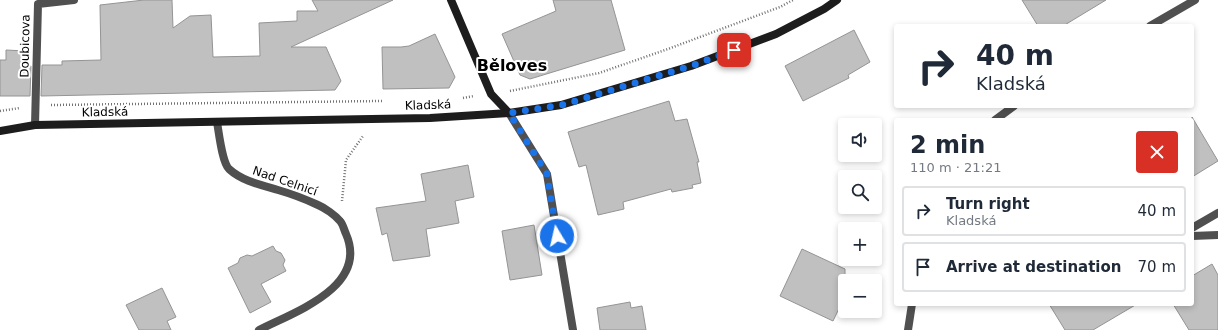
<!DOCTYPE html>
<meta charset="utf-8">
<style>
:root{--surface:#fff;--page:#f6f6f7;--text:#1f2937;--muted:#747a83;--line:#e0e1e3}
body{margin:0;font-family:"DejaVu Sans",sans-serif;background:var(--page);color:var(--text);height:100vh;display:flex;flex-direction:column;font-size:15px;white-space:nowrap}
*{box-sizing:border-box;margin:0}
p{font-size:13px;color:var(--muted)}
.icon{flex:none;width:22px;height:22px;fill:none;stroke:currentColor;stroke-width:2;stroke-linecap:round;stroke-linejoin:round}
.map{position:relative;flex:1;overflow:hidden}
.details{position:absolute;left:894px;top:118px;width:300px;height:188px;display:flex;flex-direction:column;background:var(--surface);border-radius:4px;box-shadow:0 2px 6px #0003}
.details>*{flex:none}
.banner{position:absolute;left:894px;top:24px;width:300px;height:84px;border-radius:4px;box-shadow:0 2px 6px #0003;background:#fff;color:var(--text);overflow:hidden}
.controls{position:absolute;left:838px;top:118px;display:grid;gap:8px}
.controls a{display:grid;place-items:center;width:44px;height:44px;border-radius:4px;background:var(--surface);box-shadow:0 2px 6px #0003;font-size:20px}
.pin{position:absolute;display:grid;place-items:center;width:34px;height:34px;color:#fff;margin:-17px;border-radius:8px;box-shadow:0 2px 6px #0006}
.me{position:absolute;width:44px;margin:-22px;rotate:351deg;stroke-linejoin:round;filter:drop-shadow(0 0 3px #0008)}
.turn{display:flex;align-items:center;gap:14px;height:84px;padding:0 16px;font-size:18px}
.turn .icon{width:52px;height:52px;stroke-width:2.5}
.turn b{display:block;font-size:28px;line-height:34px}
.round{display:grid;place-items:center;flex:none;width:42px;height:42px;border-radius:4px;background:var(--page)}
.overview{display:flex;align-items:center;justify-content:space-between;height:68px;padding:0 16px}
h1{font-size:24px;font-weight:600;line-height:30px}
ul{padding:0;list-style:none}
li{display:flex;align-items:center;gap:12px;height:50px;margin:0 8px 6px;padding:0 8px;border:2px solid var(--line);border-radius:4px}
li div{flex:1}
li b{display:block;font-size:15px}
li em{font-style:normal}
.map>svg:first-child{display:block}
.building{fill:#c0c0c0;stroke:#949494}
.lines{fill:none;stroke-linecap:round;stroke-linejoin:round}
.path{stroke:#727272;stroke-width:2.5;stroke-dasharray:1 2;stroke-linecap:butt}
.street{stroke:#505050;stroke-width:8}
.secondary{stroke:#1d1d1d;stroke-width:8}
.route{stroke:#1a73e8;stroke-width:7;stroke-dasharray:0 12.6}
.labels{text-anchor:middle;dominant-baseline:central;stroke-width:4;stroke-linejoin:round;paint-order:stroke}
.street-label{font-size:12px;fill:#000;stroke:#fff}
.district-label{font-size:16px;font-weight:bold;fill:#000;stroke:#fff}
</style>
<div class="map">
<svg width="1218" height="330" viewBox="0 0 1218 330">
<rect width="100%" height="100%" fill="#fff"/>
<g class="building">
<path d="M144 0H172L173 28 190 16 211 15 213 57 260 56 259 23 297 21V11H318L312 0H393L291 47H326L341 81 335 90 41 96 42 65H62V61L101 60 100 5Z"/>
<path d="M553 0H611L625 50 530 79 520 75 502 34 556 11Z"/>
<path d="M1022 0H1106L1063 26H1038Z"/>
<path d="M854 30 870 62 848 75 849 78 803 101 785 66Z"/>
<path d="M435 34 455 77 449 88 383 89 382 47H401L409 46Z"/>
<path d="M6 50 25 51 26 66H31L30 96H0V60H6Z"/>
<path d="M669 101 675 121 687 119 699 162H697L701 183 692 185 693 188 672 192 671 189 623 202 624 209 598 215 586 165 579 167 568 132Z"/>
<path d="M1192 117 1218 161 1192 177Z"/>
<path d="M468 165 474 197 455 201 459 223 426 229 430 256 393 261 387 233 382 235 376 208 426 201 421 174Z"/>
<path d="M534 225 542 275 510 280 502 231Z"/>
<path d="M273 246 276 251 281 253 285 260 283 265 286 271 261 284 271 302 250 313 228 268 238 263 240 258 247 255 252 256Z"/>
<path d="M802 249 845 269V296L833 321 780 296Z"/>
<path d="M1212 264 1218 275V330H1189L1173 304H1192V276Z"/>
<path d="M162 288 176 317 167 321 171 330H139L126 305Z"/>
<path d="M630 302 631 308 642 306 646 330H600L597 308Z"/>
<path d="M1049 304H1137L1093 330H1065Z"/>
</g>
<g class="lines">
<g class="path">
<path d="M510 91 599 73 668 49 780 7 793 0"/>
<path d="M463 98 474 96"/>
<path d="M51 105 382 101"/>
<path d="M0 111 20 108"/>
<path d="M342 201 346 160 363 136"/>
</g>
<g class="street">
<path d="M1150 26 1195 0"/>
<path d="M509 113 547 174 573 330"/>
<path d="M995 120 1014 106"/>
<path d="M217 122C219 133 222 162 229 169 242 181 261 185 278 190 292 194 305 199 318 205 325 208 335 215 340 221 343 224 344 230 346 234 369 287 294 312 259 330"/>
<path d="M35 125 38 4 74 0"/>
<path d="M1192 228 1218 213"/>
<path d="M1192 236 1218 235"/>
<path d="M908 330 912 304"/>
</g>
<g class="secondary">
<path d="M451 0 491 94 509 113"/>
<path d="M0 131 35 125 430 118 509 113 561 105 691 66 776 34 824 9 837 0"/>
</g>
</g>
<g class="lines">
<path class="route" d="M557 236 547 174 509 113 562 105 691 66 734 50"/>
</g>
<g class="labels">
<g class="street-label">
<text transform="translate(25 46) rotate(-89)">Doubicova</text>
<text transform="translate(428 105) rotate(-2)">Kladská</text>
<text transform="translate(105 112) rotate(-1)">Kladská</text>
<text transform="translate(285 181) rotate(19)">Nad Celnicí</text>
</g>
<g class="district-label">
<text x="512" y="65">Běloves</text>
</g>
</g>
</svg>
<div class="controls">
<a><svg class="icon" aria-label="sound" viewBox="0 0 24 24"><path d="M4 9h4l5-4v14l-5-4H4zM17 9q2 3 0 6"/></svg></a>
<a><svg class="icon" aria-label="search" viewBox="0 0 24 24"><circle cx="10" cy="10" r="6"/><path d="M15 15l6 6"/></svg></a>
<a>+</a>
<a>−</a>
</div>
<div class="pin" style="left:734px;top:50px;background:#d93025"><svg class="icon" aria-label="arrive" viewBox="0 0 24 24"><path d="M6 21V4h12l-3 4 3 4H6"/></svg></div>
<svg class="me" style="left:557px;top:236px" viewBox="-20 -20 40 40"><circle r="17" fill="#1a73e8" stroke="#fff" stroke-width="3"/><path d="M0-11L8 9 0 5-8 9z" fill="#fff"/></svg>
<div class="banner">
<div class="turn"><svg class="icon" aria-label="right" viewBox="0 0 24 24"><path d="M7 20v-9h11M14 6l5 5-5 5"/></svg><div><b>40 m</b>Kladská</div></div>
</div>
<section class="details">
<div class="overview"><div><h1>2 min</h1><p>110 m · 21:21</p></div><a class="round" style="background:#d93025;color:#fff"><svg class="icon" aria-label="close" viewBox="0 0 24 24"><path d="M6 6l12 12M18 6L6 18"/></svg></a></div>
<ul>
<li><svg class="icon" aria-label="right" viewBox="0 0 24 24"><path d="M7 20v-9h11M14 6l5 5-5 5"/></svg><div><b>Turn right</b><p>Kladská</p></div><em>40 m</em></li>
<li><svg class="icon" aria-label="arrive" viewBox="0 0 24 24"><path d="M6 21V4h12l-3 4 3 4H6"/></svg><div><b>Arrive at destination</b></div><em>70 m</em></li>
</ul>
</section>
</div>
